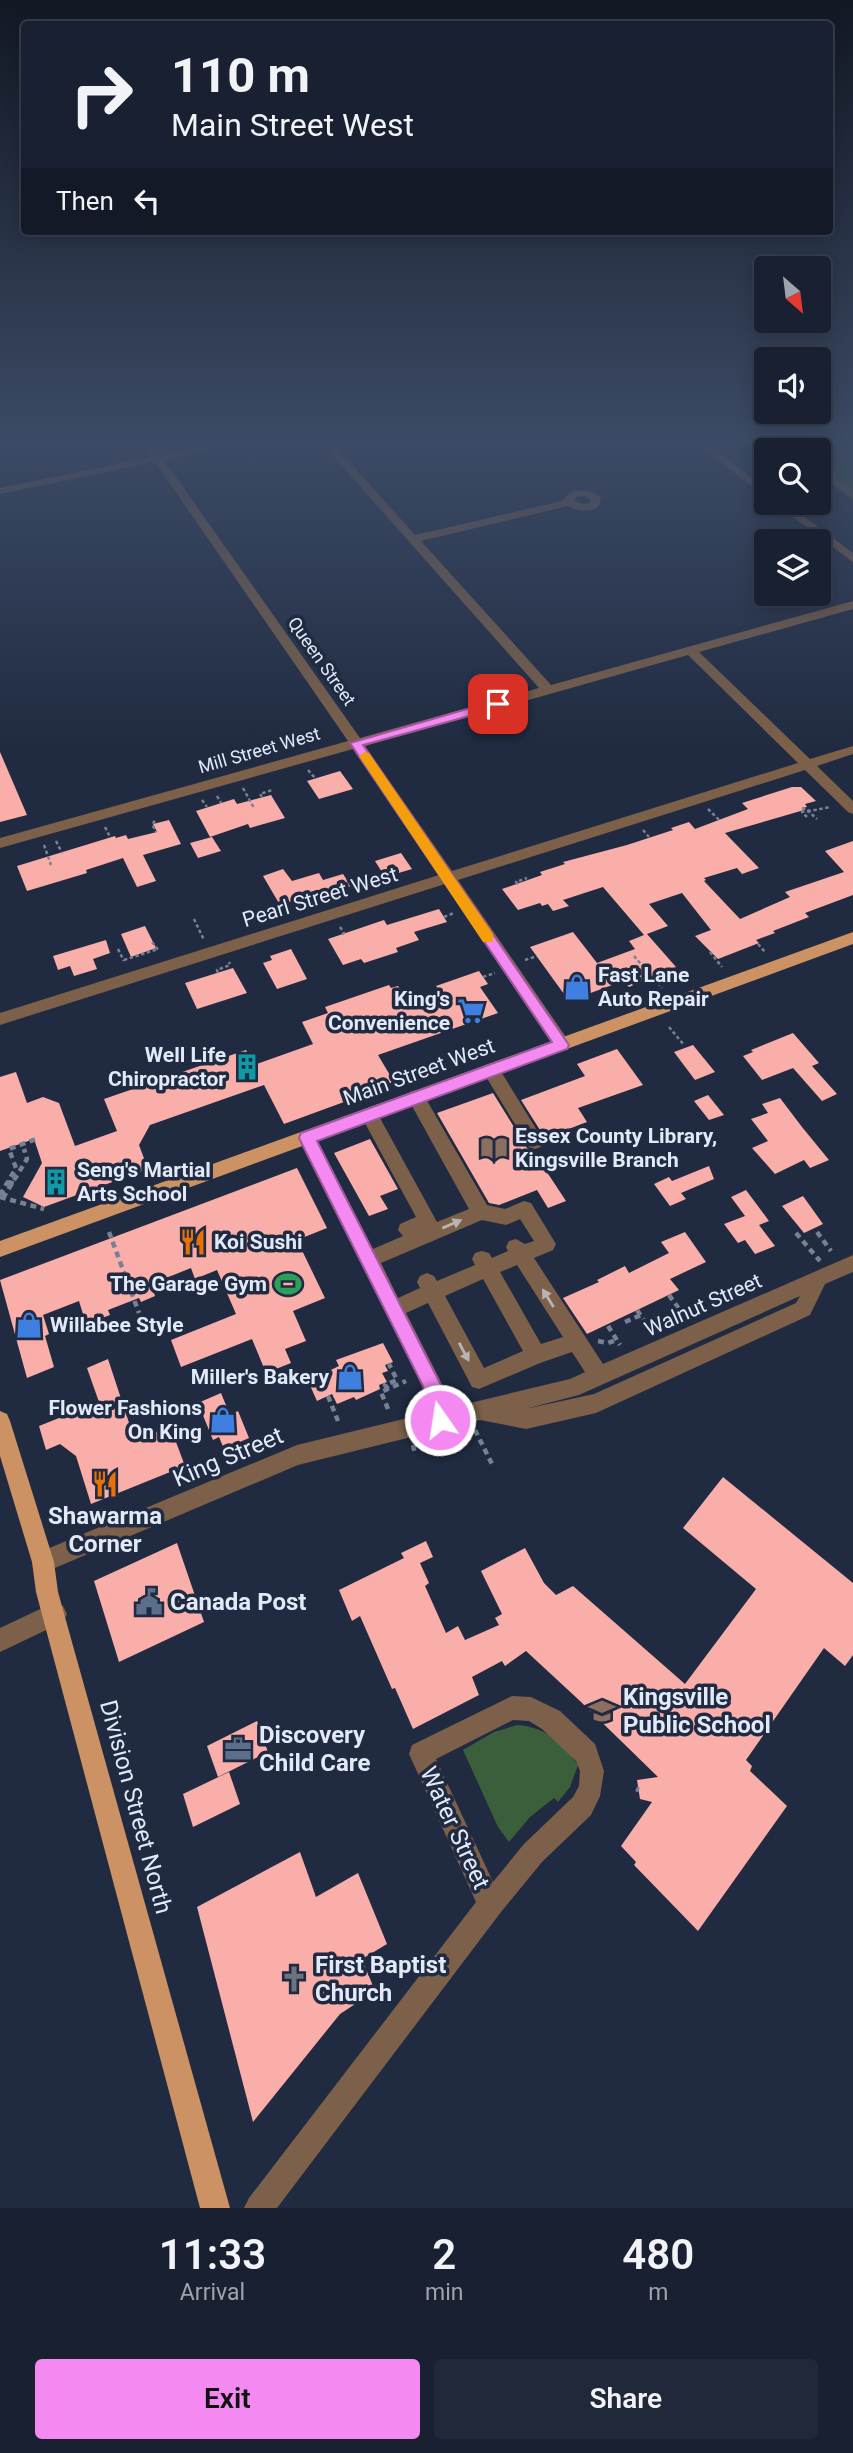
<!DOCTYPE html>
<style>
:root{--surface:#182031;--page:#212839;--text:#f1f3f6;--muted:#9fa3ab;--line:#363e4d;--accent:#f389f1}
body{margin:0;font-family:Roboto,sans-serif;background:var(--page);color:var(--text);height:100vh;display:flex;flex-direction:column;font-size:26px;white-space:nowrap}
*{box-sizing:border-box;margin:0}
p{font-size:23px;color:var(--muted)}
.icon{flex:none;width:38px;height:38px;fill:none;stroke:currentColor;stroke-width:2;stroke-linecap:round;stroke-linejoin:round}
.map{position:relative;height:2208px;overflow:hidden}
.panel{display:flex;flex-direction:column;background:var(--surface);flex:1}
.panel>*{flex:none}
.guide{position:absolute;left:21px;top:21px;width:812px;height:214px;border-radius:7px;box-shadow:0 4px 18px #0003,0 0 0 2px var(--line);background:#182031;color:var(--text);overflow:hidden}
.needle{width:46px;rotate:152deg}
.fabs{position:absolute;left:754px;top:256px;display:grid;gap:14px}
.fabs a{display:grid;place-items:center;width:77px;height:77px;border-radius:7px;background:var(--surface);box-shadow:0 4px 18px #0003,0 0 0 2px var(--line);font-size:35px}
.pin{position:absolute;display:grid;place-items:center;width:60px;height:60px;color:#fff;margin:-30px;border-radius:14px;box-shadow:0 4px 10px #0006}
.me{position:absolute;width:77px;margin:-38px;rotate:347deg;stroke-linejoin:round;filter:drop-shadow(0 0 5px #0008)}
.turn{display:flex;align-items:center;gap:24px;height:147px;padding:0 35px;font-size:32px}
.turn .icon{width:91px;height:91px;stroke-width:2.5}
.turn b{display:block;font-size:49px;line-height:60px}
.then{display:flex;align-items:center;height:66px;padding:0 35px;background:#0003;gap:14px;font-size:26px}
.eta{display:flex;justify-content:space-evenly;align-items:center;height:119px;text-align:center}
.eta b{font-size:42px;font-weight:600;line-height:49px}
.button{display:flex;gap:14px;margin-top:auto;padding:14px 35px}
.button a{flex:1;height:80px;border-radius:7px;background:var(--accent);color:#111;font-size:28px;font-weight:600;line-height:80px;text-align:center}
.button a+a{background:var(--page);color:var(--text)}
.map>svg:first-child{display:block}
.green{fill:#3b5f3b}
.building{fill:#f9aea9}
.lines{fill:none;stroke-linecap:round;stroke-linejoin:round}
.path-far2{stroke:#788194;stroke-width:2.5;stroke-dasharray:3.5 2.5;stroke-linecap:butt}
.path-far1{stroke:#788194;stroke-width:4.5;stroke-dasharray:6 4.5;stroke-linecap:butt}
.path{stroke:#788194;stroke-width:5;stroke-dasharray:8 5;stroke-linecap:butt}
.minor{fill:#7c6049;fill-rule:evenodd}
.major{fill:#cc9263;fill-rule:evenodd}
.path-bridge{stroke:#788194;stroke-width:4.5;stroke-dasharray:6 4.5;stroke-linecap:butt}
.oneway{fill:#b9b3b3}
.route{fill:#f389f1;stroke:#9e599d;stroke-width:2}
.slow{fill:#f59e0b}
.labels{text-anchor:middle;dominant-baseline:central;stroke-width:7;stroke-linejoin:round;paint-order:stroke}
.far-street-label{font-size:18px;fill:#e2eaf9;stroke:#202b41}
.street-label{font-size:21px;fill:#e2eaf9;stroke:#202b41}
.poi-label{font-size:21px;font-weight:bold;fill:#e2eaf9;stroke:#202b41;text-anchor:start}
.near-street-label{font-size:24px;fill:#e2eaf9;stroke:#202b41}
.near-poi-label{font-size:24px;font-weight:bold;fill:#e2eaf9;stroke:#202b41;text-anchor:start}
</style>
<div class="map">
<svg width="853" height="2208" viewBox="0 0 853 2208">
<rect width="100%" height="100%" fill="#202b41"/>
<g class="green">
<path d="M771 439H853V500L819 475V450H785Z"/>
<path d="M517 1725C545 1727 563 1742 578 1765L570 1787 558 1802 554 1798 530 1817 509 1842 498 1827 463 1750 494 1732Z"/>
</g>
<g class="building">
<path d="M0 752 27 815 0 822Z"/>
<path d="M340 771 353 789 319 799 307 781Z"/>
<path d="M792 787H801L816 801 805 804 807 807 802 808 804 810 725 833 759 868 742 874 737 868 704 878 706 880 704 881 740 919 790 897 785 892 844 872 825 851 853 841V895L805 913 809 917 773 931 775 933 756 940 759 943 718 959 695 936 711 930 682 893 649 904 668 926 647 934 676 967 629 987 623 981 569 1001 530 947 573 932 597 963 635 949 629 941 644 935 603 887 563 900 569 906 553 911 548 904 542 906 540 903 518 910 502 889 542 875 540 872 565 864 563 862 627 845 673 830 671 828 689 822 695 829 748 809 742 803Z"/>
<path d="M271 795 285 818 250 828 248 824 210 837 196 811 234 799 237 804Z"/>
<path d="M169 820 181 844 143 855 156 881 137 887 123 858 86 870 87 873 27 891 17 866 115 836 116 838 126 835 128 839 157 832 153 824Z"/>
<path d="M212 837 221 851 198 858 190 843Z"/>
<path d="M401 853 412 869 385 877 375 861Z"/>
<path d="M283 869 292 881 319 873 323 880 343 874 351 886 312 900 310 895 280 905 263 876Z"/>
<path d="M439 909 447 922 414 932 419 940 396 948 398 952 364 963 361 959 343 965 328 939 384 920 387 925Z"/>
<path d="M145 926 156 948 131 957 121 934Z"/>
<path d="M106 940 110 953 93 959 97 969 74 976 70 966 58 970 53 956Z"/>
<path d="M291 949 307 979 277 989 263 963 272 960 270 956Z"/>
<path d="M233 968 247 993 197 1009 185 983Z"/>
<path d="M479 971 488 984 480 987 498 1013 378 1055 394 1082 342 1100 344 1102 284 1124 264 1085 150 1125 139 1145 148 1169 44 1207 23 1197 42 1163 34 1139 0 1151V1077L16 1072 27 1103 43 1097 59 1103 75 1146 117 1131 104 1099 246 1050 254 1065 313 1044 302 1022 328 1013 325 1007 389 985 391 988 398 986 412 1005 442 995 436 986Z"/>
<path d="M793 1033 819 1063 812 1066 837 1094 822 1101 793 1068 762 1080 743 1056 753 1052 751 1050Z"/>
<path d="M693 1045 715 1072 695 1080 674 1052Z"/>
<path d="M617 1049 643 1085 578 1108 587 1122 545 1138 521 1100 585 1076 577 1064Z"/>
<path d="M493 1093 527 1148 533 1151 566 1201 548 1208 537 1190 499 1205 489 1203 437 1113Z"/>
<path d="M708 1095 724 1115 709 1120 694 1101Z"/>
<path d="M780 1098 802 1127 829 1160 810 1168 804 1160 775 1174 752 1148 768 1141 751 1119 768 1113 762 1104Z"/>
<path d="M370 1139 398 1189 380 1196 388 1209 369 1216 334 1153Z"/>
<path d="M709 1166 714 1179 681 1193 686 1199 670 1206 654 1184 669 1177 672 1181Z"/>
<path d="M297 1168 327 1228 297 1240 325 1298 293 1311 306 1341 285 1349 291 1363 266 1373 252 1339 181 1367 171 1340 236 1314 217 1270 195 1279 191 1268 151 1284 155 1296 141 1302 139 1298 108 1310 110 1315 86 1324 79 1301 43 1315 49 1334 45 1336 54 1367 27 1378 0 1280Z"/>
<path d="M746 1190 769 1221 759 1225 775 1246 755 1254 745 1240 738 1243 724 1224 745 1216 731 1197Z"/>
<path d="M803 1196 823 1224 804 1233 782 1206Z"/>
<path d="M685 1232 706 1262 670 1279 679 1290 587 1334 563 1298 599 1282 597 1280 625 1266 629 1273 669 1253 661 1242Z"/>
<path d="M383 1343 393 1362 385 1365 388 1371 382 1373 387 1382 379 1385 380 1389 356 1400 354 1397 337 1404 332 1394 317 1401 308 1381 339 1366 336 1360Z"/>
<path d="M108 1359 135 1441 170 1426 185 1466 91 1504 76 1456 60 1444 46 1450 39 1426 99 1402 87 1368Z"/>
<path d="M221 1393 230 1415 238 1411 249 1438 224 1449 219 1437 213 1440 198 1403Z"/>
<path d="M723 1477 853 1583V1655L845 1666 824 1648 746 1760 752 1766 750 1771 787 1806 698 1931 634 1865 636 1862 621 1846 652 1802 640 1799 637 1780 658 1777 580 1701 526 1651 505 1666 502 1661 472 1677 479 1695 413 1729 395 1688 392 1689 360 1616 352 1621 339 1590 404 1558 401 1553 426 1541 433 1557 420 1563 429 1583 425 1586 446 1633 458 1626 465 1640 499 1625 495 1618 502 1614 481 1571 525 1548 544 1583 556 1595 573 1586 685 1684 756 1589 683 1528Z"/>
<path d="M177 1543 204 1622 119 1662 94 1581Z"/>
<path d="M257 1721 268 1752 218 1777 207 1746Z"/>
<path d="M229 1772 240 1804 193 1827 183 1794Z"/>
<path d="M300 1852 316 1897 358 1873 387 1944 362 1959 375 1991 340 2014 253 2122 197 1907Z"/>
</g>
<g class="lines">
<g class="path-far2">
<path d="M308 770 315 778"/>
<path d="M243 788 254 808"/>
<path d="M217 796 221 803"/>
<path d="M262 797 260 794 272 790"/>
<path d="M202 800 207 807"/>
<path d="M802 808 810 811 830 807"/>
<path d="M708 809 719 820"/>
<path d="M807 817 802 812 808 811 817 819"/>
<path d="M155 821 152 824 156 832"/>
<path d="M105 827 110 837"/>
<path d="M643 830 649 837"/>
<path d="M56 841 62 853"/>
<path d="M44 845 51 865"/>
<path d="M518 884 516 882 527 878"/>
<path d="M444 917 454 913"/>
<path d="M194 919 204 940"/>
<path d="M340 927 344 933 341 935"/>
<path d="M152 942 159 951"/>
<path d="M758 944 765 952"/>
<path d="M118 949 124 961"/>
<path d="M710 952 722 967"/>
<path d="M634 956 662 988"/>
<path d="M124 960 158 949"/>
<path d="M525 960 537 956"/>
<path d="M218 973 217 970 230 965 229 962"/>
<path d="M483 977 495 973"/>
<path d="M653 978 658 977 657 975"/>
<path d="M669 1027 684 1045"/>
</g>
<g class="path-far1">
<path d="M0 1195 16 1168 9 1149 36 1139"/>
<path d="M0 1197 44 1209"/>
<path d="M3 1198 27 1159 24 1149"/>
<path d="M109 1232 139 1313"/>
<path d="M817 1232 831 1251"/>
<path d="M796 1233 820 1261"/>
<path d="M669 1295 684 1316"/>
<path d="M637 1310 651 1331"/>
<path d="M625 1322 641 1315"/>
<path d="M608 1326 620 1345"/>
<path d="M598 1341 608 1343 616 1340"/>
<path d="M388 1389 385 1385 397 1380 389 1364"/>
<path d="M328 1396 338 1421"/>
<path d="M388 1409 381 1392 406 1381"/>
<path d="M475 1430 493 1466"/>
<path d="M413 1445 415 1454"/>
<path d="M226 1448 231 1458"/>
</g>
<path class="path" d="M636 1789 639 1790"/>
<g class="minor">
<path d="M139 439H149L160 455 236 439H258L164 460 360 738 539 688 318 439H329L415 535 562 501C572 487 586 488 601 497L599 506C590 513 578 511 568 506L421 541 551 685 853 601V609L699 652 810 759 853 746V754L817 766 853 801V814L848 812 805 770 458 880 568 1040 570 1045 568 1050H556L445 884 0 1025V1013L439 875 353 749 0 848V838L348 741 155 462 0 494V488L151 457ZM585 496 591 500 590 503 582 504 574 500 576 497ZM688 655 798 763 452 871 365 746Z"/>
<path d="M690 439H702L766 489V497Z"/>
<path d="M771 439H783L795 450H783Z"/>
<path d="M839 439H851L819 460V452Z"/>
<path d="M819 467 853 490V498L819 475Z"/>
<path d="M773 502H785L853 553V562Z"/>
<path d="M491 1063 497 1065 541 1137 544 1142 541 1147 535 1149 529 1147 485 1075 482 1070 485 1065Z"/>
<path d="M416 1090 422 1092 487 1205 505 1209 524 1201 531 1203 556 1244 553 1250 534 1258 603 1364 853 1255V1272L825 1284 810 1315 596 1413 526 1429 480 1420 298 1465 43 1573 35 1570 32 1562 35 1554 297 1445 428 1413 422 1385 298 1137 301 1132 307 1130 313 1132 373 1249 403 1236 398 1230 400 1224 416 1217 360 1114 363 1109H375L437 1222 469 1209 407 1097 410 1092ZM520 1219 534 1241 525 1244 516 1239 509 1241 506 1247 508 1251 492 1258 489 1253 482 1251 475 1253 472 1259 475 1265 437 1281 434 1276 427 1273 420 1276 417 1282 420 1288 398 1298 381 1263 482 1220 506 1225ZM517 1265 563 1337 541 1344 500 1272ZM483 1279 523 1351 484 1368 445 1296ZM800 1296 796 1303 594 1394 525 1409 579 1395ZM428 1303 472 1387 479 1389 540 1363 572 1352 585 1372 570 1379 449 1408 441 1382 406 1313Z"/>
<path d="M55 1602 63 1606 67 1614 63 1622 0 1652V1628Z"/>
<path d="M512 1696 531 1697 560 1711 595 1744 604 1771 600 1796 591 1815 542 1862 501 1912 277 2208H244L249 2198 476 1902 409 1754 412 1745ZM513 1720 529 1721 542 1729 576 1761 580 1771 579 1786 573 1797 524 1844 493 1882 436 1759Z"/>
</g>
<g class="major">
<path d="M853 932V944L0 1257V1241Z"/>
<path d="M0 1411 7 1414 10 1421 54 1562 58 1592 230 2208H200L36 1592 32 1562 0 1456Z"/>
</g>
<path class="path-bridge" d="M8 1182 16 1184"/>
</g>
<defs><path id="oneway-solid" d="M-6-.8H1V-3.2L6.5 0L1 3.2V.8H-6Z" transform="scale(1.75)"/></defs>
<g class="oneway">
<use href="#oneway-solid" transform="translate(452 1224) rotate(-23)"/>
<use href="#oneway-solid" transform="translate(548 1298) rotate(-122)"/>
<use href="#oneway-solid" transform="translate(464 1352) rotate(62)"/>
</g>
<linearGradient id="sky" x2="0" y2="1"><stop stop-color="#121824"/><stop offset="0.59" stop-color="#3c4a65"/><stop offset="1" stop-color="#3c4a65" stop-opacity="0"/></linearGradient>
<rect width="853" height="749" fill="url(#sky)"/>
<path class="route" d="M498 700 502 701V707L363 745 569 1045 567 1049 317 1141 446 1395 450 1420 447 1426 440 1429 433 1426 423 1386 299 1138 301 1133 552 1042 350 743Z"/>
<path class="slow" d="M365 752 369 753 493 934V942H483L359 756Z"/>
<defs>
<g id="shop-bare" transform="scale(2.1)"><path d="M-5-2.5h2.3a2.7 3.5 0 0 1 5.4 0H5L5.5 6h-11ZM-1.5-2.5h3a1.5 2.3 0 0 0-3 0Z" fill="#3f7fe0" stroke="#202b41" stroke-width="2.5" paint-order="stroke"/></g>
<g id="supermarket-bare" transform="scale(2.1)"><path d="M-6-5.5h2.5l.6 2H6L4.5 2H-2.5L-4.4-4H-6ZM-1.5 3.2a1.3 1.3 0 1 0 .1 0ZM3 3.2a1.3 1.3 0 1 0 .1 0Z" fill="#3f7fe0" stroke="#202b41" stroke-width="2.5" paint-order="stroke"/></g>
<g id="building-bare" transform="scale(2.1)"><path d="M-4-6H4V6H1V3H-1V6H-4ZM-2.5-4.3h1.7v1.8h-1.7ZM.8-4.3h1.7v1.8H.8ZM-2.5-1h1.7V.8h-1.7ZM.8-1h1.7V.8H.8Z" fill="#0f9aa8" stroke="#202b41" stroke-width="2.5" paint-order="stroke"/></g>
<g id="library-bare" transform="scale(2.1)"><path d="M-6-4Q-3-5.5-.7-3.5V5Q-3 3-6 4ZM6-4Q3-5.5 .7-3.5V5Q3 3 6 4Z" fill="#8d6e63" stroke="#202b41" stroke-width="2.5" paint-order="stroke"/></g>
<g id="restaurant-bare" transform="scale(2.1)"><path d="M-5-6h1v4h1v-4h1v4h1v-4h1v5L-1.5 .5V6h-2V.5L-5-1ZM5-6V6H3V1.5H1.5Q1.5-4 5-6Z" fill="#e8710a" stroke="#202b41" stroke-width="2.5" paint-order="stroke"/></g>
<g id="stadium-bare" transform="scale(2.1)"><path d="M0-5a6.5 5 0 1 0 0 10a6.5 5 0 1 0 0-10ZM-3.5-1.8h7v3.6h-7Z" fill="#2e9e5b" stroke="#202b41" stroke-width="2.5" paint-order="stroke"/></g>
<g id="civic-bare" transform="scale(2.1)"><path d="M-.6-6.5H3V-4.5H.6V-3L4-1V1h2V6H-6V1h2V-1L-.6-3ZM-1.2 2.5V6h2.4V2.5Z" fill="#5c6f8a" stroke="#202b41" stroke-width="2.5" paint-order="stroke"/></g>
<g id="school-bare" transform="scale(2.1)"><path d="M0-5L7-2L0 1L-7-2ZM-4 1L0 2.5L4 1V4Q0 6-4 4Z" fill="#8d6e63" stroke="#202b41" stroke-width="2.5" paint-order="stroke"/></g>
<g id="office-bare" transform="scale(2.1)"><path d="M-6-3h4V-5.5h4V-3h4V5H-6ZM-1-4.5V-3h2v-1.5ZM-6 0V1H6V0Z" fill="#5c6f8a" stroke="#202b41" stroke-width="2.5" paint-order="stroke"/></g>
<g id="church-bare" transform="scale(2.1)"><path d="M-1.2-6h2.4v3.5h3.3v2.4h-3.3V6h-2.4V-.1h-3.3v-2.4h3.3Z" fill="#6b7280" stroke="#202b41" stroke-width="2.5" paint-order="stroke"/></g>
</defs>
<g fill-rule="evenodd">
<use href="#shop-bare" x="577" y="987"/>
<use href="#supermarket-bare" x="471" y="1011"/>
<use href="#building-bare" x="247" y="1067"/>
<use href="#library-bare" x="494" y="1148"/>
<use href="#building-bare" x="56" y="1182"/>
<use href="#restaurant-bare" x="193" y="1242"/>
<use href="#stadium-bare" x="288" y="1284"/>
<use href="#shop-bare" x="29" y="1325"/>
<use href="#shop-bare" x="350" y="1377"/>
<use href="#shop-bare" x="223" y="1420"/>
<use href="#restaurant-bare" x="105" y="1484"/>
<use href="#civic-bare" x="149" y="1602"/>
<use href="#school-bare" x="602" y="1711"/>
<use href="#office-bare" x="238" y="1749"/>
<use href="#church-bare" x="294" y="1979"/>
</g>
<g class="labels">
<g class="far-street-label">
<text transform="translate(322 661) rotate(55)">Queen Street</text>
<text transform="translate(259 750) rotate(-16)">Mill Street West</text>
</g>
<g class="street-label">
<text transform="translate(320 897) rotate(-17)">Pearl Street West</text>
<text transform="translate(419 1072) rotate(-20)">Main Street West</text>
<text transform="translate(703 1305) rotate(-24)">Walnut Street</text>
</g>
<g class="poi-label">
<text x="598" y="975">Fast Lane<tspan x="598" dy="24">Auto Repair</tspan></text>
<text x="450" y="999" text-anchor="end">King's<tspan x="450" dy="24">Convenience</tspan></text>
<text x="226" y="1055" text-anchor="end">Well Life<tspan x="226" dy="24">Chiropractor</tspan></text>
<text x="515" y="1136">Essex County Library,<tspan x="515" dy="24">Kingsville Branch</tspan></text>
<text x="77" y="1170">Seng's Martial<tspan x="77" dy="24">Arts School</tspan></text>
<text x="214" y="1242">Koi Sushi</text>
<text x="267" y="1284" text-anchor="end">The Garage Gym</text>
<text x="50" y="1325">Willabee Style</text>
<text x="329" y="1377" text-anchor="end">Miller's Bakery</text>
<text x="202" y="1408" text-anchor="end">Flower Fashions<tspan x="202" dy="24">On King</tspan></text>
</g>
<g class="near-street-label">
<text transform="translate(228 1457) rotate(-23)">King Street</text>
<text transform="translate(136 1807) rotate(75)">Division Street North</text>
<text transform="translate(455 1828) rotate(65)">Water Street</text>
</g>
<g class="near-poi-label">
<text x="105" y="1516" text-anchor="middle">Shawarma<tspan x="105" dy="28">Corner</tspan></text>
<text x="170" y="1602">Canada Post</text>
<text x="623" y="1697">Kingsville<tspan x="623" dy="28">Public School</tspan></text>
<text x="259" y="1735">Discovery<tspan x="259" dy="28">Child Care</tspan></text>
<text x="315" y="1965">First Baptist<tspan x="315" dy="28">Church</tspan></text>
</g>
</g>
</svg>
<div class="fabs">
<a><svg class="needle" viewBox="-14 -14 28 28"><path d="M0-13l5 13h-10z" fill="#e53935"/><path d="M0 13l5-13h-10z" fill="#9fa3ab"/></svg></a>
<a><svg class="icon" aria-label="sound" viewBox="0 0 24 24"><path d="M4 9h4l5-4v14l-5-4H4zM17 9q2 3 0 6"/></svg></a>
<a><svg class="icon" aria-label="search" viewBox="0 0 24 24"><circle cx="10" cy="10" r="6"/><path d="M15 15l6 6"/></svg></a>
<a><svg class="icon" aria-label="layers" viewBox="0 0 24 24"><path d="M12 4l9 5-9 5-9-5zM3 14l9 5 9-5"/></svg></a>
</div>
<div class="pin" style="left:498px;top:704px;background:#d93025"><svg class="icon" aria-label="arrive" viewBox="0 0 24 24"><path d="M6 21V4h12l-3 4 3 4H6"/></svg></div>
<svg class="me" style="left:440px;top:1420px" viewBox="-20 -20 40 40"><circle r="17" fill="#f389f1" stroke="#fff" stroke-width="3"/><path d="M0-11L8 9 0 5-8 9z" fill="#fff"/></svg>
<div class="guide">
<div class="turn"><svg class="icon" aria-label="right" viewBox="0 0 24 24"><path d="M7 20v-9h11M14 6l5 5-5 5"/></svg><div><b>110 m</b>Main Street West</div></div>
<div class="then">Then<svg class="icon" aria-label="left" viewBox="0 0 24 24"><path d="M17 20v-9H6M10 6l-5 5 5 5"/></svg></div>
</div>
</div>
<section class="panel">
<div class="eta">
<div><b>11:33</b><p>Arrival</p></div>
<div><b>2</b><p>min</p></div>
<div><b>480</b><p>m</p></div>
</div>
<div class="button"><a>Exit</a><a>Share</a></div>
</section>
